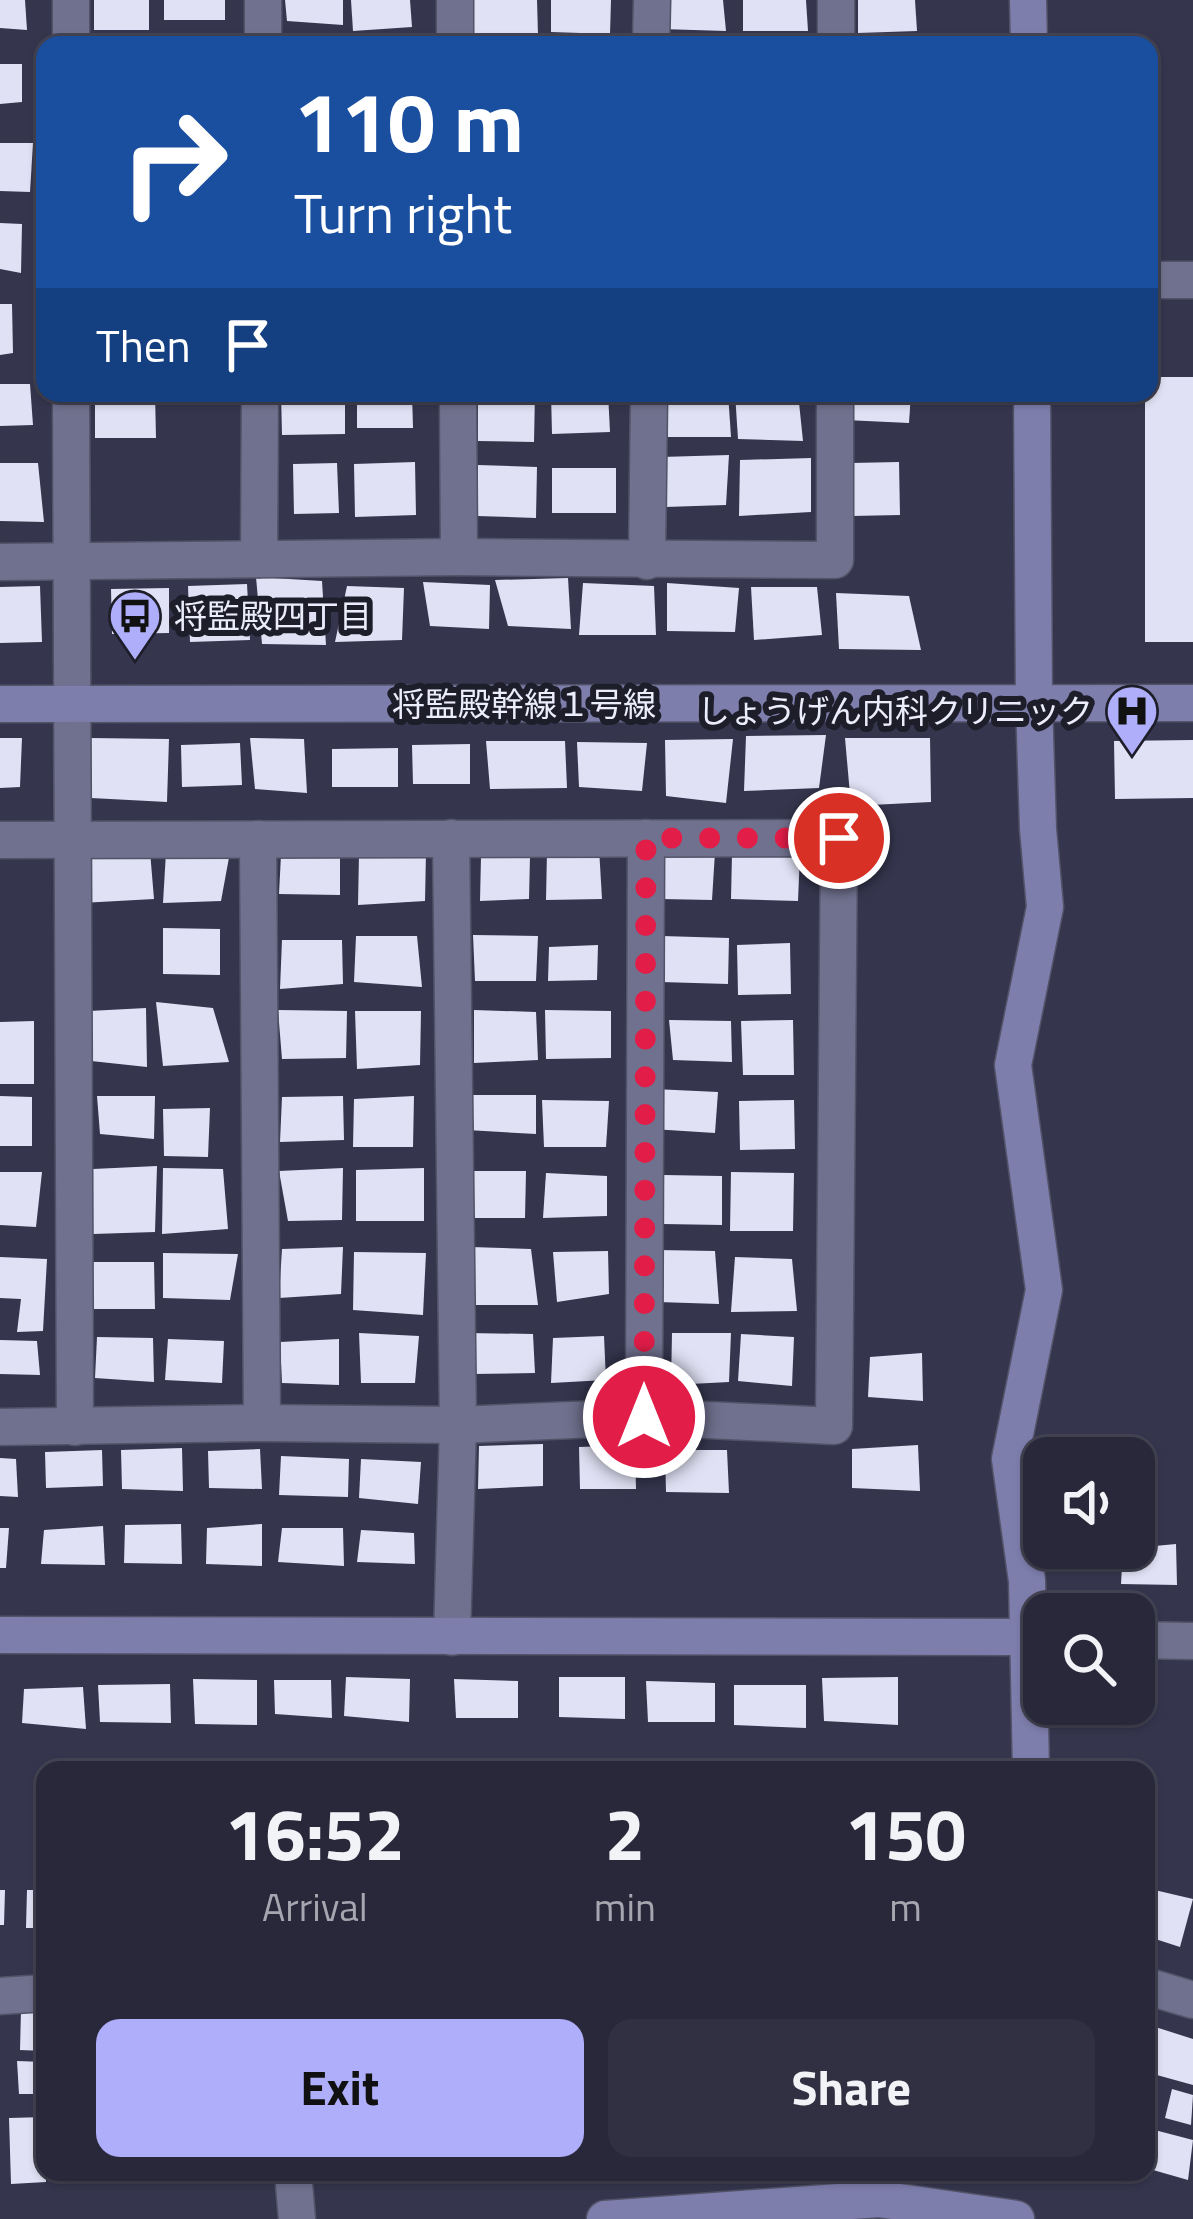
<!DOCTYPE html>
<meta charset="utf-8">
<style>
:root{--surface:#28283a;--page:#303042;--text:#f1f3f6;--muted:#a5a6af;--line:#444454;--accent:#aeaefa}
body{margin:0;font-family:"Titillium Web","Noto Sans JP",sans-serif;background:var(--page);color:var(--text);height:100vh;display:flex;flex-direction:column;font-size:45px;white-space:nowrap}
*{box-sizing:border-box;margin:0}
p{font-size:39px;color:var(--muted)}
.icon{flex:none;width:66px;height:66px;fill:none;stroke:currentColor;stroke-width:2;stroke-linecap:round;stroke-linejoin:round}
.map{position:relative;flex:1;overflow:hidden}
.drawer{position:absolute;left:36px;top:1761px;width:1119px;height:420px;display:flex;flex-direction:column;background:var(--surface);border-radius:24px;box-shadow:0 3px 9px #0004,0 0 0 3px var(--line)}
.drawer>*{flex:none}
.guide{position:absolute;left:36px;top:36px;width:1122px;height:366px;border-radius:24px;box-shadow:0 3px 9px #0004,0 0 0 3px var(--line);background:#1a4fa0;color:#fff;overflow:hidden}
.buttons{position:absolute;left:1023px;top:1437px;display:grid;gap:24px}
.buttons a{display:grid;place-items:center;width:132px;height:132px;border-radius:24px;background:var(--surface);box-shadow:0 3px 9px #0004,0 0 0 3px var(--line);font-size:60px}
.pin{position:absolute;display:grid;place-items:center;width:102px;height:102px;color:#fff;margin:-51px;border:6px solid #fff;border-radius:50%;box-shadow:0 3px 12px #0007}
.me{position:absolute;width:132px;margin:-66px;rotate:0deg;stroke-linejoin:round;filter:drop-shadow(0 0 9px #0008)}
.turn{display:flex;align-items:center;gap:42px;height:252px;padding:0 60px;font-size:54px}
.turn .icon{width:156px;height:156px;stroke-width:2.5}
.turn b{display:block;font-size:84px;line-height:102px}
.then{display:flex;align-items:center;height:114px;padding:0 60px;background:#0003;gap:24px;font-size:45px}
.eta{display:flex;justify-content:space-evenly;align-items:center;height:204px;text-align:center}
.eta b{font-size:72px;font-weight:700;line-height:84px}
.button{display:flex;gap:24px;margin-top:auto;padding:24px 60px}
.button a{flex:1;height:138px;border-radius:24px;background:var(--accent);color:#111;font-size:48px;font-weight:700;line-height:138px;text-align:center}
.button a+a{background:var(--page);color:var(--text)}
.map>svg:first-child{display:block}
.building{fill:#e0e1f4}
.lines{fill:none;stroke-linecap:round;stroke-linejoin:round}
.street-casing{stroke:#525268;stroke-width:39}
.secondary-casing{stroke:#525268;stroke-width:39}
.street{stroke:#70718e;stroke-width:36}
.secondary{stroke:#7e7ead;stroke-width:36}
.route{stroke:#e11d48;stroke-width:21;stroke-dasharray:0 37.8}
.labels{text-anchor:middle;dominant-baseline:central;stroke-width:12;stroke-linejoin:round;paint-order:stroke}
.poi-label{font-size:33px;fill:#ebecfc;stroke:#1e1e2a;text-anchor:start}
.street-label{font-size:33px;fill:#ebecfc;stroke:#1e1e2a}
</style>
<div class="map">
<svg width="1193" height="2219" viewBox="0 0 1193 2219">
<rect width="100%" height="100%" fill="#35354e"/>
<g class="building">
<path d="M0 0H25L27 30 0 28Z"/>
<rect x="94" y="0" width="55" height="30"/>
<rect x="164" y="0" width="61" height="20"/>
<path d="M285 0H343V25L287 21Z"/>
<path d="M351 0H410L412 27 353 31Z"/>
<path d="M473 0H537L538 35H473Z"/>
<path d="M551 0H611L610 34 551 32Z"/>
<path d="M661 0H723L726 31 661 29Z"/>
<path d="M743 0H806L808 31H743Z"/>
<path d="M858 0H915L917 31 858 33Z"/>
<path d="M0 64H22V102L0 104Z"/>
<path d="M0 143H33L30 192 0 191Z"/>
<path d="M0 223 22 224 21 273 0 269Z"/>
<path d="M0 304H12L13 353 0 355Z"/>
<path d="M1149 377H1193V642H1145V393H1149Z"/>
<path d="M0 384H30L33 425 0 426Z"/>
<path d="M95 393H155L156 438H95Z"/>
<path d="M281 393H345V434L282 435Z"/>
<path d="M357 393H412L413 428H357Z"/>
<path d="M478 393H535L534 442 478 441Z"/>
<path d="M551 393H608L610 432 552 434Z"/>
<path d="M665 393H728L731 437H667Z"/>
<path d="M735 393H798L803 441 738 439Z"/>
<path d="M846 393H911L909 423 845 420Z"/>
<path d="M729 455 726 505 665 507 661 457Z"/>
<path d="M811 458V512L739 516 740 460Z"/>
<path d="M415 462 416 515 355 517 354 464Z"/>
<path d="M899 462 900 515 852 516 851 463Z"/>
<path d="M0 463H38L44 522 0 521Z"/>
<path d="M337 463 339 513 294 514 293 464Z"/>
<path d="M478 465 537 467 536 518 477 516Z"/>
<rect x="552" y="468" width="64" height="45"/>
<path d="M256 577 322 581 326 645 262 644Z"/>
<path d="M568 578 571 629 508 626 495 580Z"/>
<path d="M423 582 490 585 489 629 430 626Z"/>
<path d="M583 583 654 586 656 635H579Z"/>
<path d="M667 583 739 588 735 632 667 631Z"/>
<path d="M247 584 250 640 190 642 188 586Z"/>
<path d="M40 586 42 642 0 643V587Z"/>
<path d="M347 586 404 588 402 640 335 642Z"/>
<path d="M751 587H817L822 635 754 640Z"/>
<path d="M169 588V633L112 634 111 589Z"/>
<path d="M836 593 909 596 921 650 839 649Z"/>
<path d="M826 735 819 788 744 791 746 736Z"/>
<path d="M0 738H22L20 787 0 788Z"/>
<path d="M89 738 169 739 167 802 91 798Z"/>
<path d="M250 738 304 739 307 793 255 789Z"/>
<path d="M845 738H930L931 802 851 806Z"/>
<path d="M733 739 726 803 666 796 665 740Z"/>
<path d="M1193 740V798L1115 799 1114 741Z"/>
<path d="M486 741H565L567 788 490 789Z"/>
<path d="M577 742 647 743 642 791 579 787Z"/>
<path d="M240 743 242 785 182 787 181 745Z"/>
<path d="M470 744V784H413L412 745Z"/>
<path d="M398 748V787H332V749Z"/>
<path d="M599 848 602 899 546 900 547 851Z"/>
<path d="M150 851 154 899 81 903 87 852Z"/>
<path d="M166 852H230L221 901 163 903Z"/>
<path d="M426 852 425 901 358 905 359 854Z"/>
<path d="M658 852H715L712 900 662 899Z"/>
<path d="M732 853 800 854 798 901 731 899Z"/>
<path d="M281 855 340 856V895L279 894Z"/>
<path d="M530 856 529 899 480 901 481 857Z"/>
<path d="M163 928 220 929V975L163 974Z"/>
<path d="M473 935 538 936 536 981H475Z"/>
<path d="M356 936H417L422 987 354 982Z"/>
<path d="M662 936 729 938 728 984 661 982Z"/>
<path d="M282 940H342L343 984 280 989Z"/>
<path d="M790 943 791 994 738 995 737 945Z"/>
<path d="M598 945 597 980 548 981 549 947Z"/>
<path d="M156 1002 213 1008 229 1062 163 1066Z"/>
<path d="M146 1008 147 1067 91 1061 89 1011Z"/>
<path d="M278 1010 347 1011 346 1058 282 1059Z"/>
<path d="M474 1010 536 1012 538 1060 474 1063Z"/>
<path d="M545 1010 611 1011V1058L546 1059Z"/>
<path d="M355 1011H421L420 1065 357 1069Z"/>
<path d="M669 1020 731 1021 732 1062 673 1060Z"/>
<path d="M793 1020 794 1075H743L741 1021Z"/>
<path d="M34 1021V1084H0V1022Z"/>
<path d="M654 1089 718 1092 715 1133 652 1129Z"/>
<path d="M470 1095H536V1134L467 1130Z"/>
<path d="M0 1096 32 1097V1146H0Z"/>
<path d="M97 1096H155L154 1139 100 1134Z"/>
<path d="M343 1096 344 1140 280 1142 282 1097Z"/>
<path d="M414 1096 413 1147H353L354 1099Z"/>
<path d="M542 1100 609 1101 606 1147H544Z"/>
<path d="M794 1100 795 1149 740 1150 739 1101Z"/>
<path d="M210 1108 208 1157 164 1156 163 1109Z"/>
<path d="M157 1166 155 1232 93 1234V1169Z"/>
<path d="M163 1168 223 1169 228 1229 162 1234Z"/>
<path d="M343 1168 342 1220 288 1221 279 1171Z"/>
<path d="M424 1168V1221H356V1170Z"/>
<path d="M467 1171H526L525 1218H467Z"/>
<path d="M0 1172H42L36 1227 0 1225Z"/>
<path d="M731 1172 794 1173 793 1231H730Z"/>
<path d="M546 1173 607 1176V1216L543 1218Z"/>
<path d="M664 1175 722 1176V1225L663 1224Z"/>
<path d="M343 1247 341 1294 279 1298 282 1249Z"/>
<path d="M471 1247 531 1249 538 1305H470Z"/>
<path d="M658 1250 715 1251 719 1304 658 1302Z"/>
<path d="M608 1251 609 1294 557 1302 553 1252Z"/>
<path d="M354 1252 426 1253 423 1315 353 1310Z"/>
<path d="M163 1253 238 1254 230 1300 163 1298Z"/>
<path d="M0 1257 47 1259 43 1331 17 1332 21 1299 0 1298Z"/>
<path d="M735 1257 792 1259 797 1311 731 1312Z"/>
<path d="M92 1262H154L155 1309H87Z"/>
<path d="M359 1333 419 1336 415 1383H361Z"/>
<path d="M468 1333 533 1334 535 1373 472 1374Z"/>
<path d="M672 1333H731L729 1382 671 1385Z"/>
<path d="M741 1334 794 1337 792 1386 738 1381Z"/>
<path d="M604 1336 606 1380 551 1383 553 1338Z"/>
<path d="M97 1337 153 1338 154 1382 95 1378Z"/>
<path d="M168 1339 224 1341 222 1383 165 1380Z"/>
<path d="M339 1339V1385L282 1383 280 1342Z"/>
<path d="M0 1340 37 1341 40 1375 0 1374Z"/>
<path d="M922 1353 923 1401 868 1397 870 1357Z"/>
<path d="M543 1444V1486L478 1489 479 1446Z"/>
<path d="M635 1445 636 1489H580L579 1447Z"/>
<path d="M918 1445 920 1491 852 1488V1449Z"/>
<path d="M182 1448 183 1491 122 1489 121 1450Z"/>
<path d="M260 1449 262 1489 209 1488 208 1451Z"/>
<path d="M102 1450 103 1486 46 1488 45 1452Z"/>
<path d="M665 1450H727L729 1493 666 1492Z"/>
<path d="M281 1456 349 1459 348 1497 279 1495Z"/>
<path d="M0 1458 16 1459 18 1497 0 1496Z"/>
<path d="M361 1459 421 1462 418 1504 359 1498Z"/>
<path d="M181 1524 182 1564 124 1563 125 1525Z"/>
<path d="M262 1524V1566L206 1564 207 1528Z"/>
<path d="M103 1526 105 1565 41 1564 44 1530Z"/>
<path d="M0 1528H9L6 1568H0Z"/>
<path d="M282 1528H343L344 1566 278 1562Z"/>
<path d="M361 1530 414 1533 415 1564 357 1562Z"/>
<path d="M1176 1544 1177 1585 1121 1584 1123 1549Z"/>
<path d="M346 1677 410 1679 409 1722 344 1716Z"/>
<path d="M559 1677H625V1719L559 1717Z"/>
<path d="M898 1677V1725L824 1721 822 1678Z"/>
<path d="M193 1679 257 1680V1725L195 1724Z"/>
<path d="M454 1679 518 1681V1718H456Z"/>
<path d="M274 1680H331L332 1718 275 1714Z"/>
<path d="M646 1681 715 1683V1722H648Z"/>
<path d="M170 1684 171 1723 100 1722 98 1685Z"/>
<path d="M734 1685H806V1728L734 1725Z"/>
<path d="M83 1687 86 1729 22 1723 24 1689Z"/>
<path d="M1146 1888 1193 1899 1180 1947 1146 1936Z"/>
<path d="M0 1890H5L4 1925H0Z"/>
<path d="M27 1890H45V1928H26Z"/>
<path d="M21 2010 45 2012V2051L20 2050Z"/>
<path d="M1146 2024 1193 2039V2085L1146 2072Z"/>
<path d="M17 2061 45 2062V2094H19Z"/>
<path d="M1172 2089 1193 2095 1191 2125 1165 2118Z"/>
<path d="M45 2117 46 2182 11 2184 9 2118Z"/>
<path d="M1147 2128 1193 2140 1188 2180 1146 2168Z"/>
</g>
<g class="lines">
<g class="street-casing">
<g id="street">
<path d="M455 0V45"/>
<path d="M71 45V0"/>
<path d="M263 45V0"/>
<path d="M651 45 652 0"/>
<path d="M836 45V0"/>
<path d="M1149 280H1193"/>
<path d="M71 393 75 1427"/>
<path d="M458 393 459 557"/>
<path d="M259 559 260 393"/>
<path d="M647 561 649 393"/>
<path d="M0 562 459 557 835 560V393"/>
<path d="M451 838 458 1425 452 1637"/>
<path d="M258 839 262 1423"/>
<path d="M0 840 839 838 834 1426 644 1417 458 1425 262 1423 0 1427"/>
<path d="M644 1417 646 838"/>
<path d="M1134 1640 1193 1641"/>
<path d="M1146 1986 1193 2000"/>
<path d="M0 1996 45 1993"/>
<path d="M293 2172 297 2219"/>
</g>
</g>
<g class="secondary-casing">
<g id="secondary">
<path d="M1028 0 1029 45"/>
<path d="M0 704 1193 703"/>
<path d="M0 1635 1027 1637"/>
<path d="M1031 1770 1027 1581 1010 1459 1044 1290 1013 1065 1045 907 1038 829 1034 703 1032 393"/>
<path d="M605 2219 879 2199 1016 2219"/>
</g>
</g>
<use href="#street" class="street"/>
<use href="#secondary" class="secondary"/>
</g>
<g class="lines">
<path class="route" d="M644 1417 646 838H839"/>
</g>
<defs>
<g id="bus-pin" transform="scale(2.7)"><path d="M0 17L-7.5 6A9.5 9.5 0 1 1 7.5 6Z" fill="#aeaefa" stroke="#1e1e2a"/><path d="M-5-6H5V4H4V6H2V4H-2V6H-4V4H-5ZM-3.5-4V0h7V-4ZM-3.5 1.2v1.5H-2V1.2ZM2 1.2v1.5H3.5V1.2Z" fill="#111"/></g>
<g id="hospital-pin" transform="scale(2.7)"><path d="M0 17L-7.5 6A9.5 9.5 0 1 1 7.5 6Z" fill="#aeaefa" stroke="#1e1e2a"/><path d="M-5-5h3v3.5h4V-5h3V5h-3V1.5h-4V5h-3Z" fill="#111"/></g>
</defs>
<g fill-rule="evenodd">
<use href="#bus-pin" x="135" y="616"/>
<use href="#hospital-pin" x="1132" y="711"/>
</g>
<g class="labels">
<g class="poi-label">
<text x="174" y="616">将監殿四丁目</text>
<text x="1093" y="711" text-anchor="end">しょうげん内科クリニック</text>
</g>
<g class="street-label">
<text x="524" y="704">将監殿幹線１号線</text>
</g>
</g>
</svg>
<div class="buttons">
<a><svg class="icon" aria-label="sound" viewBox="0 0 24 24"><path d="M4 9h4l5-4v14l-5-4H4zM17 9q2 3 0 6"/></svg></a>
<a><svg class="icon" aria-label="search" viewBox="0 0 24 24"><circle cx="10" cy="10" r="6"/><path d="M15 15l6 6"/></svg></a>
</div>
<div class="pin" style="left:839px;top:838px;background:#d93025"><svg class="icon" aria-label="arrive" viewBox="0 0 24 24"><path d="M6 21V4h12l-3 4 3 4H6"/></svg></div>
<svg class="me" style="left:644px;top:1417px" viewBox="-20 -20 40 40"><circle r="17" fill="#e11d48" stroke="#fff" stroke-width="3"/><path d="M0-11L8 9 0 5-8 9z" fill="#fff"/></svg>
<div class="guide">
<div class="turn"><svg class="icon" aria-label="right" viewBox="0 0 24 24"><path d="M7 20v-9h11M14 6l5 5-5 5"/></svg><div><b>110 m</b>Turn right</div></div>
<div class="then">Then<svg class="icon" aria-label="arrive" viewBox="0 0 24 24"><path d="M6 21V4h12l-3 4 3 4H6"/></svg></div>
</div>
<section class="drawer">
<div class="eta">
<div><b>16:52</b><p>Arrival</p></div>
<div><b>2</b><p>min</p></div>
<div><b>150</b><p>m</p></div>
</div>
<div class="button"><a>Exit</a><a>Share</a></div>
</section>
</div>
